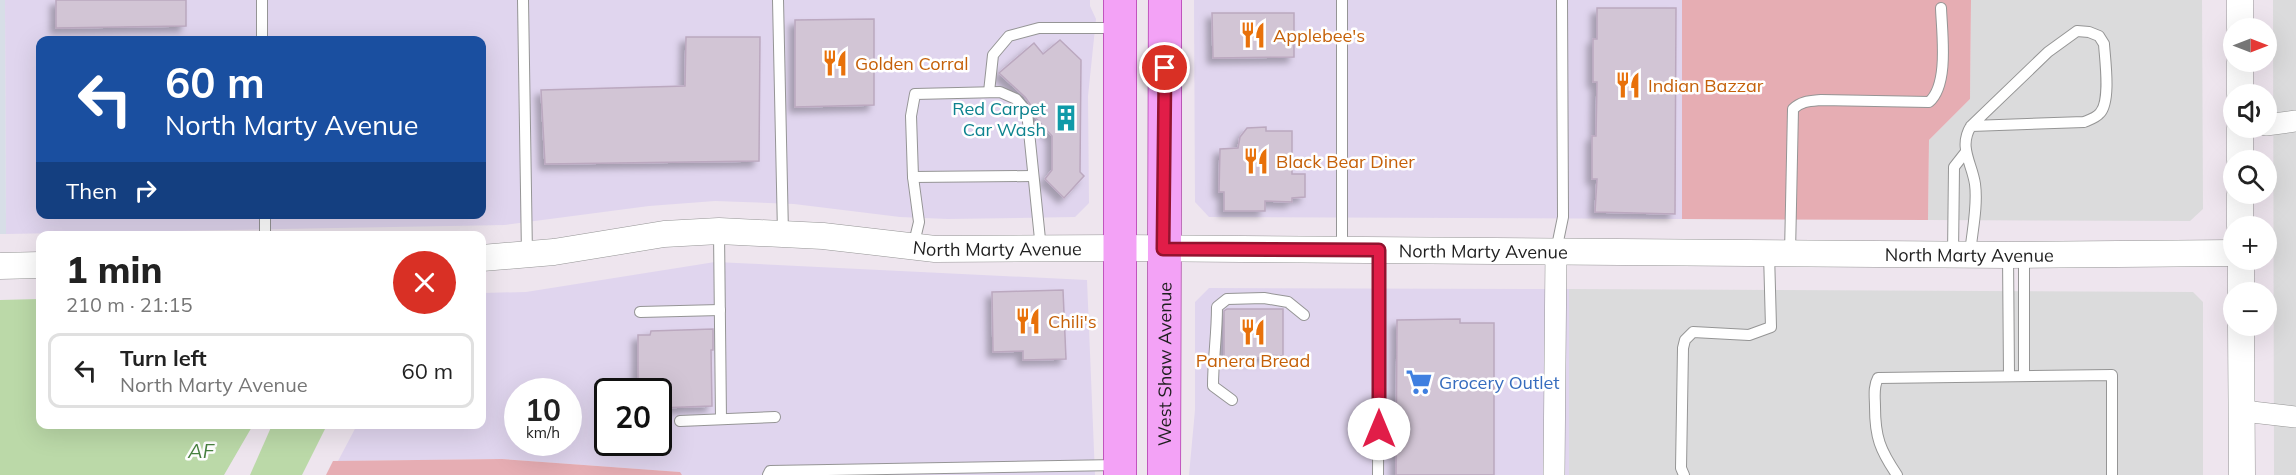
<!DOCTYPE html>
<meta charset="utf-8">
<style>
:root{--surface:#fff;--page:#f6f6f6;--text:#222;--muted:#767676;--line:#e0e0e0}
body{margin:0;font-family:Mulish,sans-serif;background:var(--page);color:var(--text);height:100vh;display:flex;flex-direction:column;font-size:22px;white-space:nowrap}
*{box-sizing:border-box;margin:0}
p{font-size:20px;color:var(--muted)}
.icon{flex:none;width:33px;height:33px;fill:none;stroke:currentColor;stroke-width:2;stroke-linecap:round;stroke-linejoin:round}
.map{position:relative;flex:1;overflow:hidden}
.sheet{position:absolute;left:36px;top:231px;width:450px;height:198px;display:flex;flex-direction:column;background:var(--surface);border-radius:12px;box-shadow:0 6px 24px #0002}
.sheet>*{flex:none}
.banner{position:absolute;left:36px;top:36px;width:450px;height:183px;border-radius:12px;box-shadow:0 6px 24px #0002;background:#1a4fa0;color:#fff;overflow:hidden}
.needle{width:39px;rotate:90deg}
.controls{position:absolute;left:2223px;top:18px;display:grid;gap:12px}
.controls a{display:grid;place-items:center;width:54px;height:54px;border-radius:50%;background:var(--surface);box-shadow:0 6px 24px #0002;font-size:30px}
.speed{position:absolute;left:504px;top:378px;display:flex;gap:12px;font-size:30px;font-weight:700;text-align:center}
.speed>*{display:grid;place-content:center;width:78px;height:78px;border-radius:50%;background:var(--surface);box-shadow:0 6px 24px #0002;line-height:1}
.speed small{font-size:15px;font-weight:400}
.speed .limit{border:3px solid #111;border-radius:9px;background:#fff;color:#111}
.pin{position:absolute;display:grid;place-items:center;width:51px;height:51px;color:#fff;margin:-26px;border:3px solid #fff;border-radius:50%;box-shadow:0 2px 6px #0007}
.me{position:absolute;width:66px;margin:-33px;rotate:0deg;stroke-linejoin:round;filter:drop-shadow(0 0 4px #0008)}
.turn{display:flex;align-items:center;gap:21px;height:126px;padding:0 30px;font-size:27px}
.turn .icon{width:78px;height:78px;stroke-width:2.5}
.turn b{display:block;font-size:42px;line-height:51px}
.then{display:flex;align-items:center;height:57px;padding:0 30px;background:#0003;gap:12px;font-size:22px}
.round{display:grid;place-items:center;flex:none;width:63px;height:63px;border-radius:32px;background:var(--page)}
.head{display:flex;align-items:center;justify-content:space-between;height:102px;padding:0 30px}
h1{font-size:36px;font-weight:800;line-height:45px}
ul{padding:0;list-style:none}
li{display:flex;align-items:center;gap:18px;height:75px;margin:0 12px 9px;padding:0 18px;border:3px solid var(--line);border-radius:12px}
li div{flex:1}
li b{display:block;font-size:22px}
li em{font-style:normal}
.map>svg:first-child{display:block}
.residential{fill:#dbdbdc}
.commercial{fill:#e0d5ee;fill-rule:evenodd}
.industrial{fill:#d7dee7}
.grass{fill:#e6adb3}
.water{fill:#bbd9a8}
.building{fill:#d2c5d5;stroke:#bba8bf;stroke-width:1.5;filter:url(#shadow)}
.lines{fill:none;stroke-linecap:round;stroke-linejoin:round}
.service-casing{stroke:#959595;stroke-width:12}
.minor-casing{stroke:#959595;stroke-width:22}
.tertiary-casing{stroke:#959595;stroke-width:27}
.primary-casing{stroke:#8f0987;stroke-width:34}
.service{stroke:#fff;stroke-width:10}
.minor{stroke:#fff;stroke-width:21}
.tertiary{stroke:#fff;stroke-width:26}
.primary{stroke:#f3a2f6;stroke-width:33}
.route-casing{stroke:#92132f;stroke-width:15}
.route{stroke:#e11d48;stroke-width:10}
.labels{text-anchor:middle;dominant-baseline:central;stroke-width:5;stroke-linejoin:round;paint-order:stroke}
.food-label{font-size:18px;fill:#c56008;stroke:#fff;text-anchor:start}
.culture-label{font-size:18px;fill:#0d838f;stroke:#fff;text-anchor:end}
.street-label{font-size:18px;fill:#1e1e1e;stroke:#fff}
.shop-label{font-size:18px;fill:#366cbe;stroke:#fff;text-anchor:start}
.water-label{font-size:20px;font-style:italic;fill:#488240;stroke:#fff}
</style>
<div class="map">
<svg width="2296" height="475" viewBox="0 0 2296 475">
<defs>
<filter id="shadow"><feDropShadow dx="-5.5" dy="5.5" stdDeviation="3" flood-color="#0004"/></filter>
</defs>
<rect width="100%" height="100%" fill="#eee5ee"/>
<g class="residential">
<path d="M1971 0H2202L2203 209 2190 221 1928 220 1929 140 1970 99Z"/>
<path d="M2273 0H2296V475H2274Z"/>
<path d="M1569 289 2193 292 2203 302V475H1569Z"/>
</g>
<g class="commercial">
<path d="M5 0H1090V6L1096 19 1088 96 1089 203 1075 217 948 219 900 217 794 204 715 201 649 206 505 225 6 234ZM40 40H482V214H40Z"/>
<path d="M1194 0H1682V219L1209 217 1195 202Z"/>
<path d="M715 262 1087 280 1095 475H680V472L502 459 338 461 357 425 482 424V293L526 292ZM518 392H568V442H518ZM608 392H658V442H608Z"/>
<path d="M1209 288 1569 289V475H1189L1195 410V302Z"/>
</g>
<path class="industrial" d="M0 0H5L6 234H0Z"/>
<g class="grass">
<path d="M1682 0H1971L1970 99 1929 140 1928 220 1682 219Z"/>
<path d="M502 459 680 472 682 475H326L333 461Z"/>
</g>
<g class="water">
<path d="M40 299V424L253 425 224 475H0V300Z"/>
<path d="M272 425H327L302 475H250Z"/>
</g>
<g class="building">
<path d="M56 0H186V26L56 28Z"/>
<path d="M1597 8H1676L1675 214 1595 212 1597 179H1592V136H1596L1597 82H1593V39H1597Z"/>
<path d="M1212 13H1294V57L1213 58Z"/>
<path d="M874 19V105L795 107V20Z"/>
<path d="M686 37H760L759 161 545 164 541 90 685 86Z"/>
<path d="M1060 40 1081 60 1080 172 1084 176 1064 198 1045 179 1052 170V136L1035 117 1033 108 1025 97 999 73 1034 43 1043 54Z"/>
<path d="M1266 127V131H1292V174H1305V197L1292 198V202L1265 201V211H1224V192H1219L1220 149 1238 148 1240 137 1247 128Z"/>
<path d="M1063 290 1066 359 1023 360V351L993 352 992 292Z"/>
<path d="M1227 309H1283V356L1267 355V358H1224V311Z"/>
<path d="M1460 319V323H1494V475H1396L1397 320Z"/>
<path d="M713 329V350H711L712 406 658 408V392H638V335H650L651 331Z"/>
</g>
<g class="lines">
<g class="service-casing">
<g id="service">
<path d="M262 0V40"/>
<path d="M523 0 527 255"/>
<path d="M778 0 783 233"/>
<path d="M1342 0V249"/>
<path d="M989 92 993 55 1009 36 1039 28H1116"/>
<path d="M913 177 1032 176"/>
<path d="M265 214V236"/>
<path d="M719 232 721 419"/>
<path d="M913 247 919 222 913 177 911 116 915 94 1000 92 1016 99 1027 112 1041 249"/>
<path d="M1556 251 1563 217 1562 0"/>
<path d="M1790 253 1793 109C1801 101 1810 101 1821 100L1929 102C1949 85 1942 34 1941 8"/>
<path d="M1953 254 1954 167 1965 153"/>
<path d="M1970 254C1972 232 1978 206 1975 184 1972 163 1958 147 1971 126L2048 52 2077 31 2089 32 2099 36 2104 44C2105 60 2111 101 2100 113 2096 118 2089 120 2084 122L1971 126"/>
<path d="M2008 255 2009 375"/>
<path d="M2024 256V375"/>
<path d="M640 312 720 310"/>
<path d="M1232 400 1213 386C1213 360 1217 334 1217 307L1227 299 1264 298 1288 302 1304 315"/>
<path d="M680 421 775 417"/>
<path d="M768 475 770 471 1117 465"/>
<path d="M1378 475 1379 250"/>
<path d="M1684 475 1681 468 1683 348 1685 340 1693 332 1749 335 1771 327 1769 253"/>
<path d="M1897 475C1880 450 1875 437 1875 407 1875 397 1873 387 1878 378L2112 375V475"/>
</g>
</g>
<g class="minor-casing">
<g id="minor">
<path d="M2266 125 2296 121"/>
<path d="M2243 411 2296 417"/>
<path d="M1554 475 1556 251"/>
</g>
</g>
<g class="tertiary-casing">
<g id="tertiary">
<path d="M2240 0V28"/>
<path d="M2240 62V94"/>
<path d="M2240 128V160"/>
<path d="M2240 194V226"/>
<path id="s1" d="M482 258 554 252 664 234 719 231 823 236 935 249 1121 248 2008 255 2234 253"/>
<path d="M2241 260V292"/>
<path d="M0 266 40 265"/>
<path d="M2241 326 2242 475"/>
</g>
</g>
<g class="primary-casing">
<g id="primary">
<path d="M1120 0V475"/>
<path id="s2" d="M1164 475 1165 0"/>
</g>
</g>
<use href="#service" class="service"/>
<use href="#minor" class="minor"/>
<use href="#tertiary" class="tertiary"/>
<use href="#primary" class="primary"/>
</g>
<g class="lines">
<g class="route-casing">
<path id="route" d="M1165 68 1163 249 1379 250V429"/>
</g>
<use href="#route" class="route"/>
</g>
<defs>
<g id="restaurant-bare" transform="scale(2.07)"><path d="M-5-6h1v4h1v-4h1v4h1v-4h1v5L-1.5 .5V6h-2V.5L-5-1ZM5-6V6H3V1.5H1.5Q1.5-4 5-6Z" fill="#e8710a" stroke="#fff" stroke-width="2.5" paint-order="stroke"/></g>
<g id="building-bare" transform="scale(2.07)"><path d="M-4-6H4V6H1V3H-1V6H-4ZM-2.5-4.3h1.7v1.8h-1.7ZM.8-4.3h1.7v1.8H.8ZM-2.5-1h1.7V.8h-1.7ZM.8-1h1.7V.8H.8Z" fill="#0f9aa8" stroke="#fff" stroke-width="2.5" paint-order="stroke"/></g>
<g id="supermarket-bare" transform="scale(2.07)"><path d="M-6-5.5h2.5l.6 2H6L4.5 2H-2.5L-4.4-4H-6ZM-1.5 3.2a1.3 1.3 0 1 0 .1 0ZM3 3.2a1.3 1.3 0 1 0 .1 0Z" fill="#3f7fe0" stroke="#fff" stroke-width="2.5" paint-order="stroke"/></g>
</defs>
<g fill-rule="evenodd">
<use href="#restaurant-bare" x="1253" y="35"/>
<use href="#restaurant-bare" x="835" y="63"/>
<use href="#restaurant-bare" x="1628" y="85"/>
<use href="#building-bare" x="1066" y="118"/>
<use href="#restaurant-bare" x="1256" y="161"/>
<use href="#restaurant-bare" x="1028" y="321"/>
<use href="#restaurant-bare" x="1253" y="332"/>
<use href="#supermarket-bare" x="1419" y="382"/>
</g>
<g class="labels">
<g class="food-label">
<text x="1273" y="35">Applebee's</text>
<text x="855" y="63">Golden Corral</text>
<text x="1648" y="85">Indian Bazzar</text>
<text x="1276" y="161">Black Bear Diner</text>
<text x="1048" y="321">Chili's</text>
<text x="1253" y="360" text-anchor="middle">Panera Bread</text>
</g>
<g class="culture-label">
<text x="1046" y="108">Red Carpet<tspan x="1046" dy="21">Car Wash</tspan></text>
</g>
<g class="street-label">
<text stroke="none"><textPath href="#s1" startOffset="518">North Marty Avenue</textPath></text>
<text stroke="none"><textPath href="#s1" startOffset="1004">North Marty Avenue</textPath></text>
<text stroke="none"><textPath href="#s1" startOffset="1490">North Marty Avenue</textPath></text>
<text stroke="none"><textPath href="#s2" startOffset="111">West Shaw Avenue</textPath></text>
</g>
<g class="shop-label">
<text x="1439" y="382">Grocery Outlet</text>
</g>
<g class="water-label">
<text x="201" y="450">AF</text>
</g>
</g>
</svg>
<div class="controls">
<a><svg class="needle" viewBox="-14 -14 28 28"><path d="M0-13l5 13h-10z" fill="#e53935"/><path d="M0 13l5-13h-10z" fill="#767676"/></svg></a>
<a><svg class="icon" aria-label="sound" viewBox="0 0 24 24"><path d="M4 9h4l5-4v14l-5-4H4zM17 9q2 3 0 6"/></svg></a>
<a><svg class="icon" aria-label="search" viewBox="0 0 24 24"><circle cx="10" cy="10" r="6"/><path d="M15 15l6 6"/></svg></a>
<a>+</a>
<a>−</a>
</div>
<div class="speed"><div>10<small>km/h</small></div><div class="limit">20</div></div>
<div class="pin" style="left:1165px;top:68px;background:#d93025"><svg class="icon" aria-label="arrive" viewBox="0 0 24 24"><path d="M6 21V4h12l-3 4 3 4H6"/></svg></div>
<svg class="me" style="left:1379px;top:429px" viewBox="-20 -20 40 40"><circle r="19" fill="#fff"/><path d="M0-13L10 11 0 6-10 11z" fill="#e11d48"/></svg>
<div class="banner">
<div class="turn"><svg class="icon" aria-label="left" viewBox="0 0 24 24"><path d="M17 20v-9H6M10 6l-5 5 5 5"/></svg><div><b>60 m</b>North Marty Avenue</div></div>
<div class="then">Then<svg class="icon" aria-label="right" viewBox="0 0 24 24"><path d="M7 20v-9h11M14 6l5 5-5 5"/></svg></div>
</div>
<section class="sheet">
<div class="head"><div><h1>1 min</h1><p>210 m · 21:15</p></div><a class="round" style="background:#d93025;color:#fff"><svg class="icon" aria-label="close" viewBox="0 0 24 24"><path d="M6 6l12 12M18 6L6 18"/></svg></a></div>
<ul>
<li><svg class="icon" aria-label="left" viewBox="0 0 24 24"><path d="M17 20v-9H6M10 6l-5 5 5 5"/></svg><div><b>Turn left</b><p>North Marty Avenue</p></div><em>60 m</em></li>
</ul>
</section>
</div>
